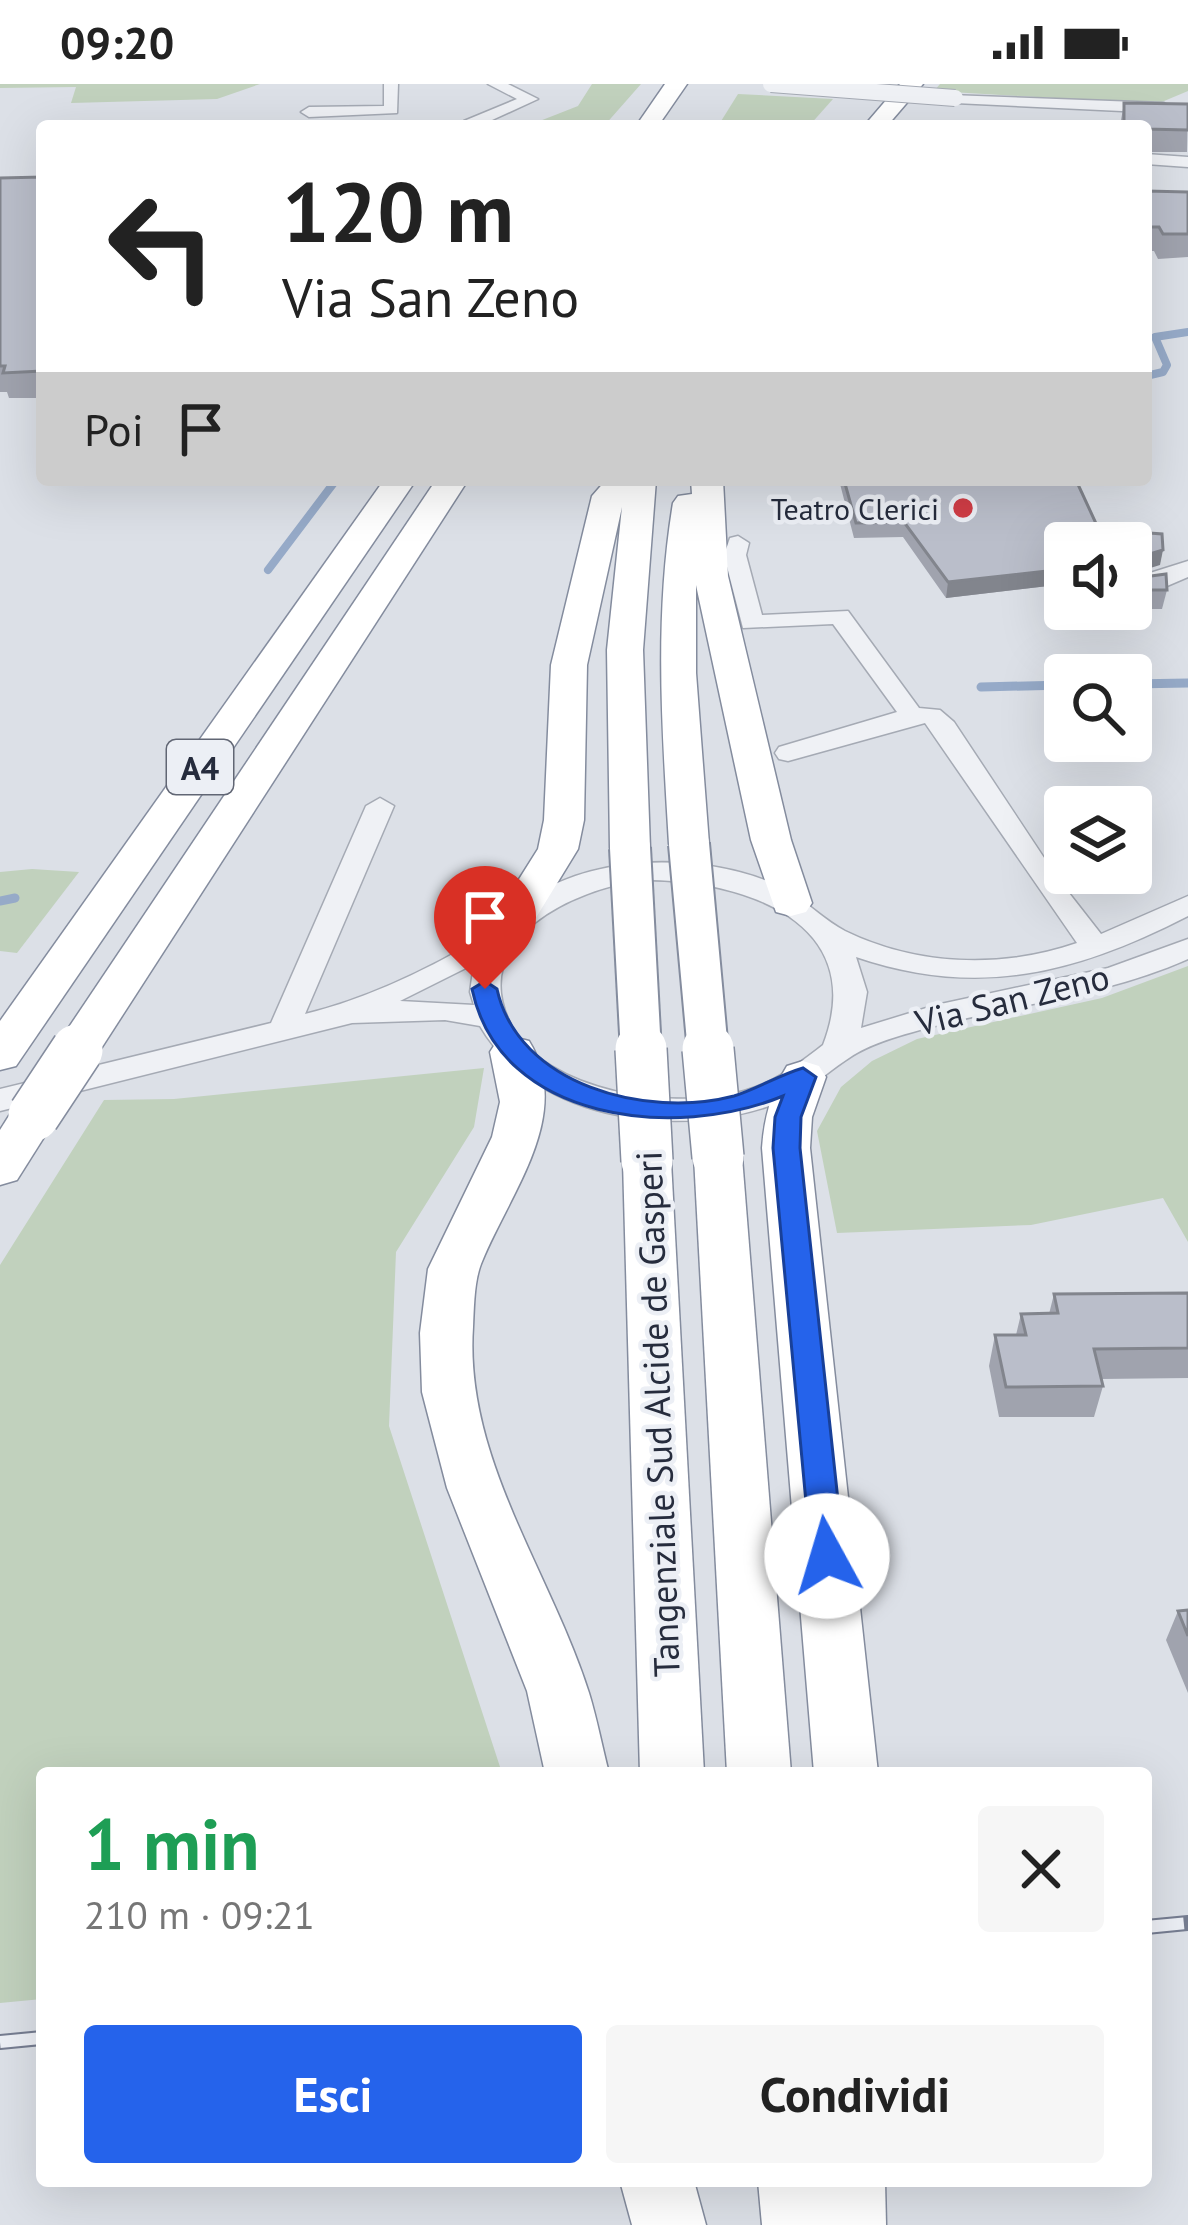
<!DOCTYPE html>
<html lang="it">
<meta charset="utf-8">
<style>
:root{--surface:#fff;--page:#f6f6f6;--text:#222;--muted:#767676;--accent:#2563eb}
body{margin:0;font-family:"PT Sans",sans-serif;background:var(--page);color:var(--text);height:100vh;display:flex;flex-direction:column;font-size:45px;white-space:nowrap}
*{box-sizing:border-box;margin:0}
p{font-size:39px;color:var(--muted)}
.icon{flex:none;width:66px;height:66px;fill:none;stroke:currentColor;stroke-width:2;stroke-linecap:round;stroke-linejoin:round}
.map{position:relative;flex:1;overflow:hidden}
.details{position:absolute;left:36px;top:1683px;width:1116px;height:420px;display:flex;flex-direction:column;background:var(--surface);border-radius:12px;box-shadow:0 12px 48px #0002}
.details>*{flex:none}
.hud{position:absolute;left:36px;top:36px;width:1116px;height:366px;border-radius:12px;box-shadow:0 12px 48px #0002;background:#fff;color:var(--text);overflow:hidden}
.fabs{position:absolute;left:1044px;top:438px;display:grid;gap:24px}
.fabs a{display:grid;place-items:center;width:108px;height:108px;border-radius:12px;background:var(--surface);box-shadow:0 12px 48px #0002;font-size:60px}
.pin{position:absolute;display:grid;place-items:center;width:102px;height:102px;color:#fff;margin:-123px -51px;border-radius:50% 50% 50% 0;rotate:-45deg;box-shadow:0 0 12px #0007}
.pin .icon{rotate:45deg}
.me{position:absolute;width:132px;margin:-66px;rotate:354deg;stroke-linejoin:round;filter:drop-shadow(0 0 9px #0008)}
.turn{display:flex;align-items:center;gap:42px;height:252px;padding:0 48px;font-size:54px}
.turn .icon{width:156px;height:156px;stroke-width:2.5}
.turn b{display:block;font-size:84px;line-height:102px}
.then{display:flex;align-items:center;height:114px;padding:0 48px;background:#0003;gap:24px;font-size:45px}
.round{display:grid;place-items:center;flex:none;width:126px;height:126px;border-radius:12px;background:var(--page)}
.summary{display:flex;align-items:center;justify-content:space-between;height:204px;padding:0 48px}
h1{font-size:72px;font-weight:700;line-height:90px;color:#1e9e55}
.action{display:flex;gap:24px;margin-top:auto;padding:24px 48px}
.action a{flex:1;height:138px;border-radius:12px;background:var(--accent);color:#fff;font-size:48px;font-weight:700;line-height:138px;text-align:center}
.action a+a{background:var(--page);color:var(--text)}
.status{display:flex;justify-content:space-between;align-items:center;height:84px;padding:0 60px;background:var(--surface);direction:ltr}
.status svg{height:33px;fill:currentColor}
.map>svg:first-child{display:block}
.green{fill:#c1d1bd}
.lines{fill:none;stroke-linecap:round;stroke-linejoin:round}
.stream-far1{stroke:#96aac8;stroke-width:8}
.stream{stroke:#96aac8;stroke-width:9}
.minor-casing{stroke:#a5aab4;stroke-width:3}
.highway-casing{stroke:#848c9e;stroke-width:3}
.minor{fill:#eff1f5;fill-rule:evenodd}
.highway{fill:#fff;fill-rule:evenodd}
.rail-casing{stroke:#767d91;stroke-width:16}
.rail{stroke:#eceff5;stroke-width:12;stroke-dasharray:38;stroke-linecap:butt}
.minor-bridge-casing{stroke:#a5aab4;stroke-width:18;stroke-linecap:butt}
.highway-bridge-far1-casing{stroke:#848c9e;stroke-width:44;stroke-linecap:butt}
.highway-bridge-casing{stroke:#848c9e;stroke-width:54;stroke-linecap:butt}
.minor-bridge{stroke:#eff1f5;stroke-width:16}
.highway-bridge-far1{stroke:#fff;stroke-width:40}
.highway-bridge{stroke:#fff;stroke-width:51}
.wall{fill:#a0a3ae}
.shaded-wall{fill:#82858d}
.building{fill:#babeca;stroke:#82858d;stroke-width:3}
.route{fill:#2563eb;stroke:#184099;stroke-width:3}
.poi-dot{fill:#d03d46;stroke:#eceff5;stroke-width:4.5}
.labels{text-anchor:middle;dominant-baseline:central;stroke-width:9;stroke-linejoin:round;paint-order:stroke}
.far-poi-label{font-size:30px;fill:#262c3d;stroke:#eceff5;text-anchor:end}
.shield{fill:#eceff5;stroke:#616674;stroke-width:3}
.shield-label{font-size:33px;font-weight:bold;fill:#262c3d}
.street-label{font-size:36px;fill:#262c3d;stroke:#eceff5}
</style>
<div class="status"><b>09:20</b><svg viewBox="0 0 49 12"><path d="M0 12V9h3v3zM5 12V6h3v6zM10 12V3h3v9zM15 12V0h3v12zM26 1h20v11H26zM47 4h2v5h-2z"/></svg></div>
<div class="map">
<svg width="1188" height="2141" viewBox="0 0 1188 2141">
<rect width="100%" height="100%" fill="#dce0e7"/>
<g class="green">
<path d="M0 0H260L217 15 71 19 76 3 0 4Z"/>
<path d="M592 0H641L604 42H527L578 22Z"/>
<path d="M940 0H1188V7L1157 20 934 7Z"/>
<path d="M738 10 833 15 809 42H718Z"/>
<path d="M32 785 79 788 17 869 0 867V788Z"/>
<path d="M1188 882V1158L1163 1114 1031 1141 837 1149 817 1047 841 1003 872 977 917 955 1102 914Z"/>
<path d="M484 984 474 1043 396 1168 389 1342 502 1689H42V1915L0 1919V1181L104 1016 174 1015Z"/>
</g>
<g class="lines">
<g class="stream-far1">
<path d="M1146 292 1163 288 1167 281 1155 253 1188 248"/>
<path d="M268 486 336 396"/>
</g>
<g class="stream">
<path d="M1131 600 1188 599"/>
<path d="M981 603 1065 601"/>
<path d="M0 817 15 814"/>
</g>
<g class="minor-casing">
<g id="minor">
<path d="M384 0H398L397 29 309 33 301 28 309 23 384 22Z"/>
<path d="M488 0H508L538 15 479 42H464V37L517 15Z"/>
<path d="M950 11 1164 19 1172 24 1164 29 955 19 950 17Z"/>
<path d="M1146 70 1188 73V83L1146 80Z"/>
<path d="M738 452 749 459 746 471 762 531 848 527 919 624 940 626 954 638 1058 795 1101 850 1188 812V832C1077 889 979 915 856 873L867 908 861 944 936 921 1108 884 1188 855V875C1100 914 1005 921 913 948 891 954 865 962 846 976 825 990 809 1006 785 1016 688 1057 537 1040 480 942L445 936 352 939 0 1027V1005L271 939 366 722 380 714 394 722 305 930C367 915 433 883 488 850 498 844 505 832 515 825 550 796 597 782 642 779 691 776 751 784 793 810 811 822 826 837 845 847 917 882 1002 885 1077 859L925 639 788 677 779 675 775 669 779 663 897 628 833 540 743 544 724 471 730 454ZM642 796C741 795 871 837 823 961 798 980 776 998 744 1007 678 1027 544 1010 510 939 468 853 575 805 642 796ZM474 880 470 908 474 921 400 917Z"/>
<path d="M1188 477V493L1160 505 1131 509V495Z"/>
</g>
</g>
<g class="highway-casing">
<g id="highway">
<path d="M665 0H687L658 42H636Z"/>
<path d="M900 0H923L887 42H864Z"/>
<path d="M384 396H416L16 982 0 986V937Z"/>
<path d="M436 396H468L93 977 77 981 61 977 54 966 61 955Z"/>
<path d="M606 396H656L643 566 650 764 644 773H616L610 764 607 566 622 423 587 581 584 736 578 765 523 855 508 859 493 855 487 846 538 765 544 736 551 581 592 412Z"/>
<path d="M691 396H723L728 492 791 756 812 819 806 828 791 832 776 828 751 756 696 501V589L709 760 703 769H675L669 760C662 645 654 533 673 419L678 412 692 410Z"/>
<path d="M513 953 529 957C575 1032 508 1111 481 1180 474 1198 474 1224 473 1243 464 1374 551 1489 589 1609 597 1635 602 1662 609 1689H545L527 1607 447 1404 422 1308 420 1249 428 1185 492 1053 500 1018 490 968 497 957Z"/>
<path d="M803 977 819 982 826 993 812 1033 810 1064 878 1689H814L762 1064C764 1034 771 1008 787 982Z"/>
<path d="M34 1015 51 1019 58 1031 17 1096 0 1101V1046L17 1019Z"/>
<path d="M718 1056 735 1061 742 1073 791 1689H727L694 1073 701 1061Z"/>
<path d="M647 1060 664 1065 671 1077 704 1689H640L623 1077 630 1065Z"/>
<path d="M620 2097H694L706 2141H632Z"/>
<path d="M758 2097H885L886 2141H762Z"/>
</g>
</g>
<use href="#minor" class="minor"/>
<use href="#highway" class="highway"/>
<g class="rail-casing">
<g id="rail">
<path d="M1146 1843 1188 1839"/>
<path d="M0 1958 42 1954"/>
</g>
</g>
<use href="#rail" class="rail"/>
<g class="minor-bridge-casing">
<path id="minor-bridge" d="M771 0 955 14"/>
</g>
<g class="highway-bridge-far1-casing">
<g id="highway-bridge-far1">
<path d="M689 760 708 968"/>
<path d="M630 764 641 968"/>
</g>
</g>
<g class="highway-bridge-casing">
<g id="highway-bridge">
<path d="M641 965 647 1077"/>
<path d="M708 965 718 1073"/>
<path d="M34 1031 77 966"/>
</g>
</g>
<use href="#minor-bridge" class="minor-bridge"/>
<use href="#highway-bridge-far1" class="highway-bridge-far1"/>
<use href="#highway-bridge" class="highway-bridge"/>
</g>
<g class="wall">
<path d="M1124 19 1188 20 1187 68H1146V42H1120Z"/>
<path d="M42 93V314H9L7 308H0V94Z"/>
<path d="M1146 107 1188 108V173L1158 175 1154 167H1146Z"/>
<path d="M839 396H1076L1065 459V500L946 514 903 453 854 454Z"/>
<path d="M1136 494 1167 506 1162 525H1136L1132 513Z"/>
<path d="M1188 1209V1294L1101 1295 1103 1302 1094 1333H999L989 1282 995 1251H1016L1021 1230H1049L1054 1210Z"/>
<path d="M1188 1526V1609L1166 1556 1178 1527Z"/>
</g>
<g class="shaded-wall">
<path d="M1163 466 1160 481 1131 490 1133 475Z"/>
<path d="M1065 485V500L946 514 948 498Z"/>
</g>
<g class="building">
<path d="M1124 19 1188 20V46L1146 45V42H1124Z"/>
<path d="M42 93V287L3 289 5 282H0V94Z"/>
<path d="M1146 107 1188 108V150H1163L1159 143H1146Z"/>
<path d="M844 396H1076L1105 459H1065V485L948 498 904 438 856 439Z"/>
<path d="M1136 448 1162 450 1163 466 1133 475 1131 481V459H1117Z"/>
<path d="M1166 490 1167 506H1141L1136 494Z"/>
<path d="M1188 1209V1264L1094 1265 1103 1302 1006 1303 995 1251H1026L1021 1230 1058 1229 1054 1210Z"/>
<path d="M1188 1526V1552L1178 1527Z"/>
</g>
<path class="route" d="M485 897 497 905C518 1001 646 1035 734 1012 757 1005 779 991 803 984L816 993 801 1033 800 1064 844 1472 839 1482 827 1486 815 1482 811 1472 773 1064 775 1033 783 1012C677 1056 500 1039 472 905Z"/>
<circle class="poi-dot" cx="963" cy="424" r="12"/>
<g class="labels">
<g class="far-poi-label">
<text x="939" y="424">Teatro Clerici</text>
</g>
<rect class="shield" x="167" y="656" width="66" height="54" rx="9"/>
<g class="shield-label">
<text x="200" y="683">A4</text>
</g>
<g class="street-label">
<text transform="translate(1012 915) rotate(-14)">Via San Zeno</text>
<text transform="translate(657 1330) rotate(-92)">Tangenziale Sud Alcide de Gasperi</text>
</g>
</g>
</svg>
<div class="fabs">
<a><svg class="icon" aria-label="sound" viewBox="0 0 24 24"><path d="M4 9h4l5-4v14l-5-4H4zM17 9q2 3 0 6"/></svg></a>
<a><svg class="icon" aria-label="search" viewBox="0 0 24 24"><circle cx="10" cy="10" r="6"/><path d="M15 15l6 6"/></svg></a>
<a><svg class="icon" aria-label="layers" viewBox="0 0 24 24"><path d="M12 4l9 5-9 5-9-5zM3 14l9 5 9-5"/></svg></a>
</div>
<div class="pin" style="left:485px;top:905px;background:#d93025"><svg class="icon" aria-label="arrive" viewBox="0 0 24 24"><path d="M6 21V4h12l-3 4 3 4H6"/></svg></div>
<svg class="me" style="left:827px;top:1472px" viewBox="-20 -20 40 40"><circle r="19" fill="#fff"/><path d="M0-13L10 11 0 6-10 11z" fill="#2563eb"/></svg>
<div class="hud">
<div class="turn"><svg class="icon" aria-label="left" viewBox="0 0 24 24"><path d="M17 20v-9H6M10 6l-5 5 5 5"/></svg><div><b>120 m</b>Via San Zeno</div></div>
<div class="then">Poi<svg class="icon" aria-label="arrive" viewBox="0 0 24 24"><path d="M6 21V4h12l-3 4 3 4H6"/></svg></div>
</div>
<section class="details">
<div class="summary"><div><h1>1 min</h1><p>210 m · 09:21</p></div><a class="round"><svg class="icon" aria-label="close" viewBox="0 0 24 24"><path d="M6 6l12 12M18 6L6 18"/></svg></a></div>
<div class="action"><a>Esci</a><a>Condividi</a></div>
</section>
</div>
